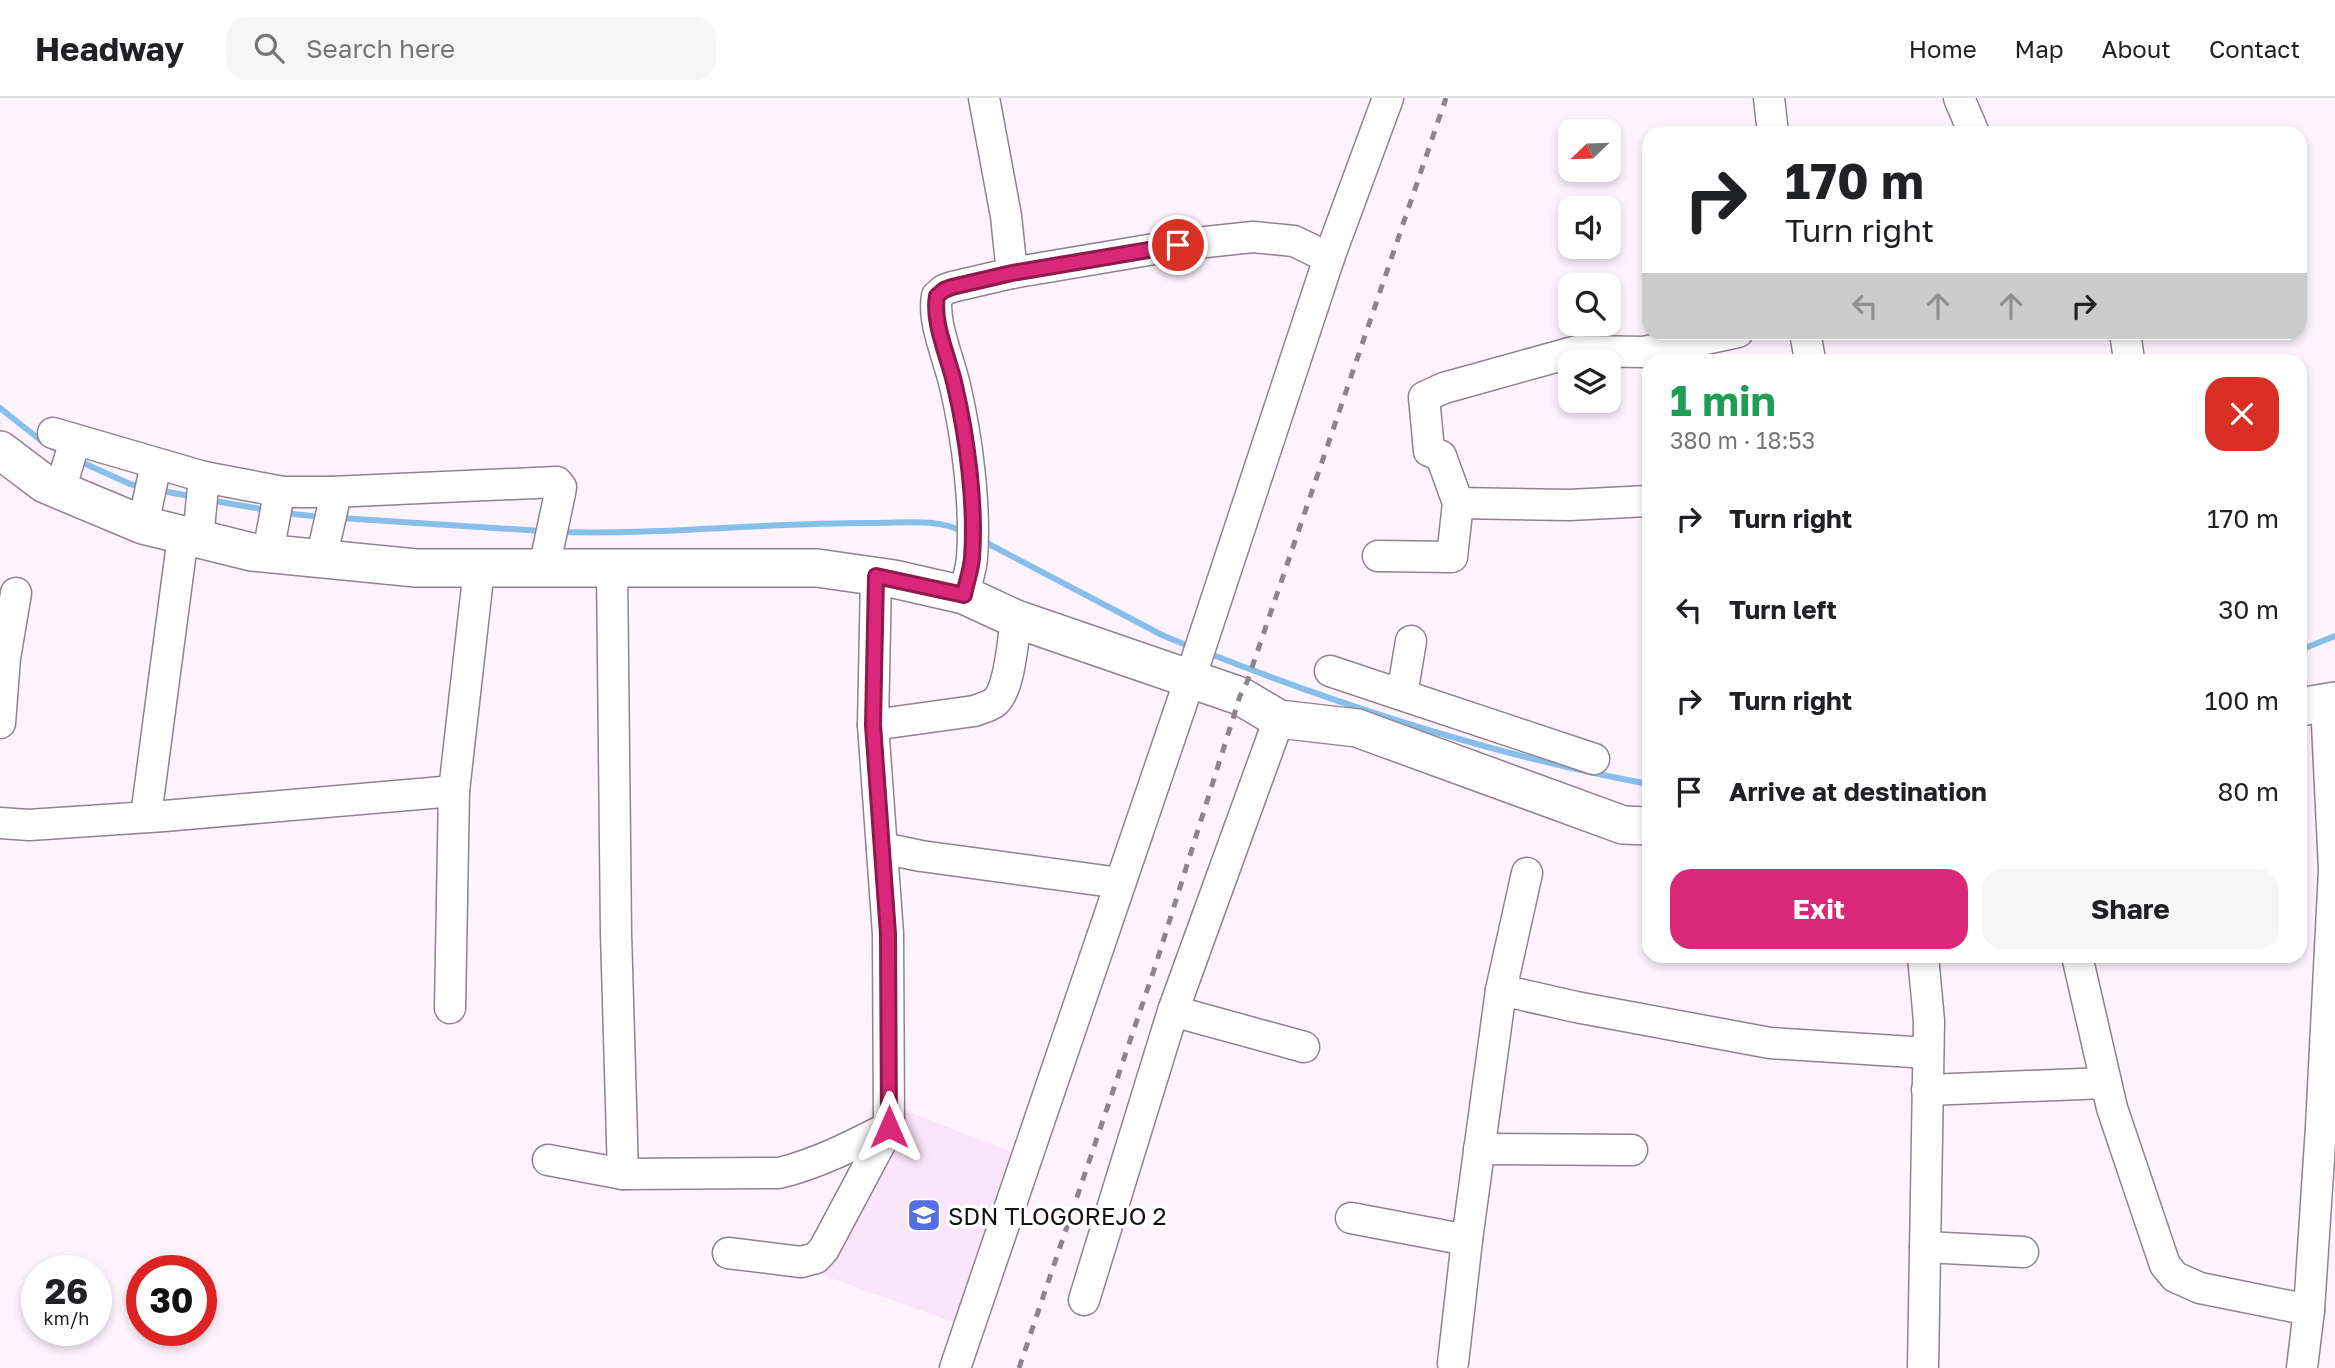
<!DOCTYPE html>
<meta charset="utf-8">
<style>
:root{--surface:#fff;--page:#f6f6f6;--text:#202124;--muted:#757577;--line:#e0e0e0;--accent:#db2777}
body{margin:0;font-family:"Golos Text",sans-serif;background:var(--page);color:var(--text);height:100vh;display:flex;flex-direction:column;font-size:26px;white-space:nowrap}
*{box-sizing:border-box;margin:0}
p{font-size:23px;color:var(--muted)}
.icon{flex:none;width:38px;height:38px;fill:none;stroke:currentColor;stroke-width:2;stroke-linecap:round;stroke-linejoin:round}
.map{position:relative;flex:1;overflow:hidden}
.side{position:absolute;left:1642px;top:256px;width:665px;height:609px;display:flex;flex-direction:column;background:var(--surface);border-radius:21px;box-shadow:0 4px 10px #0003}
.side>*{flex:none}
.hud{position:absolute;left:1642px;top:28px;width:665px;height:214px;border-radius:21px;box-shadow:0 4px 10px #0003;background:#fff;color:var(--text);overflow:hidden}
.needle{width:46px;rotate:247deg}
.controls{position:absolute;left:1558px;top:21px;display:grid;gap:14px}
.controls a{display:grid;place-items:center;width:63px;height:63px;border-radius:14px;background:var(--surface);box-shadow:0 4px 10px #0003;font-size:35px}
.speed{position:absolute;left:21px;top:1157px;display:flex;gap:14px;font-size:35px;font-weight:700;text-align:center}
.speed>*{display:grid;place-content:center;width:91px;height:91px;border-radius:50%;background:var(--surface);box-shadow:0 4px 10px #0003;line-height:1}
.speed small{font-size:18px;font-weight:400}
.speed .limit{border:10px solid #d22;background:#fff;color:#111}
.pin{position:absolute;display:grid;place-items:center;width:60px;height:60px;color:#fff;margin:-30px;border:4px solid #fff;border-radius:50%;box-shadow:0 2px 7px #0007}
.me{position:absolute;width:77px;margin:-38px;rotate:0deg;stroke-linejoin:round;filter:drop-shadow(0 0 5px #0008)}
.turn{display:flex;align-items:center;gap:24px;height:147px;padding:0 28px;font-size:32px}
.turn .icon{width:91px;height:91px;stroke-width:2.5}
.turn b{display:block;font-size:49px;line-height:60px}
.lanes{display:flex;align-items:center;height:66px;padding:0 28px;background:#0003;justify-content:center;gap:35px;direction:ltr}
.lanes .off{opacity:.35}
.round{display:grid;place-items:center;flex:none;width:74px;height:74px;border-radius:21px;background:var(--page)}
.headline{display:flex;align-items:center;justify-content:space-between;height:119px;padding:0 28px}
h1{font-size:42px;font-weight:700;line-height:52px;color:#1e9e55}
.cta{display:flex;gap:14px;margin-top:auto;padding:14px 28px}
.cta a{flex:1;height:80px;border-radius:21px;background:var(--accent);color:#fff;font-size:28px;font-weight:700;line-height:80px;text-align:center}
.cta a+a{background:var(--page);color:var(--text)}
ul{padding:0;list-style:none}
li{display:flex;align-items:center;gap:21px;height:91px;padding:0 28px}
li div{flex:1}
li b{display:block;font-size:26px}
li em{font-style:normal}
header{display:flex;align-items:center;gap:42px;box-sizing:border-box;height:98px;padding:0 35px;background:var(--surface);border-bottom:2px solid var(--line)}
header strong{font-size:33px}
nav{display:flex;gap:38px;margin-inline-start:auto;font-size:24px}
.search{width:490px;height:63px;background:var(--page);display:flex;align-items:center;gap:18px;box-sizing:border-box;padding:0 24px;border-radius:21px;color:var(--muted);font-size:26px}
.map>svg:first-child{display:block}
.built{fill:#fbe5fa}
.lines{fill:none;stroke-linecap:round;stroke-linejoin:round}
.stream{stroke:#88bfea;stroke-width:6}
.minor-casing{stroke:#90828f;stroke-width:33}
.major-casing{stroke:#90828f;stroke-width:40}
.minor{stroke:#fff;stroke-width:30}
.major{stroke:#fff;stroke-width:37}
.rail{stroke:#8d848c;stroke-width:5;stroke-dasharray:9 9;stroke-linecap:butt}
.route-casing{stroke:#8e194d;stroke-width:18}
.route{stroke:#db2777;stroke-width:12}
.labels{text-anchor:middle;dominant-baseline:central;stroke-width:7;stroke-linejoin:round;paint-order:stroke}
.poi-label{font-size:24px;fill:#140f14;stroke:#fff;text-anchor:start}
</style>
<header>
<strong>Headway</strong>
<div class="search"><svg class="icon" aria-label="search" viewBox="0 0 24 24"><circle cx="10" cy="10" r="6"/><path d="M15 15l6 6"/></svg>Search here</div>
<nav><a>Home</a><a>Map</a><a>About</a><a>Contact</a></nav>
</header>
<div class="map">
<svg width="2335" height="1270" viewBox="0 0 2335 1270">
<rect width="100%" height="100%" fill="#fff3fe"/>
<path class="built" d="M904 1012 1017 1056 959 1226 822 1177Z"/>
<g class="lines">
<g class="stream">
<path d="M0 310 44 345 63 355"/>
<path d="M79 363 130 386 143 389"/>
<path d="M157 392 195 399"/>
<path d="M209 402 267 412"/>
<path d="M284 415 322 419"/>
<path d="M340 420 542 433"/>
<path d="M560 434C665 437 770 424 875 425 904 425 937 420 964 434"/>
<path d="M983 443 1164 538 1191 549"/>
<path d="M2300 552 2335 538"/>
<path d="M1208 555C1350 611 1498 658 1648 686"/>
</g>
<g class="minor-casing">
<g id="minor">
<path d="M984 0 1006 118 1012 175"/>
<path d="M1769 0 1773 35"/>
<path d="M1959 0 1974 35"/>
<path d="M1805 234 1810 262"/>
<path d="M2125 234 2129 262"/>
<path d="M53 335 204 379 283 394H331L557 384 561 389 560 395 544 470"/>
<path d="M60 392 75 343"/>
<path d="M1458 405 1569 407 1648 403"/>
<path d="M143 427 156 366"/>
<path d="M198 441 204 379"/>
<path d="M268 455 277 406 275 393"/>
<path d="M1378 458 1452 459 1458 405 1441 358 1429 353 1424 299 1444 290 1577 253 1644 254 1738 234"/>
<path d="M321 461 333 409 331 394"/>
<path d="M612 470 616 835 623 1076"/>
<path d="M964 497C966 485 971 473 972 460 976 407 967 339 955 288 949 261 932 224 937 198L944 192 952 189 1012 175 1178 147 1253 139 1294 143 1329 160"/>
<path d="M1330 573 1594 661"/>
<path d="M1402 597 1411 543"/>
<path d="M0 625 5 560 16 495"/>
<path d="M873 627 974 613C981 610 989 609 995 604 1010 591 1013 541 1016 521"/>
<path d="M146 718 183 438"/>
<path d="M0 725 29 727 164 718 454 693"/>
<path d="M882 750 921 758 1120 785"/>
<path d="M2077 858 2112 1010 2165 1167 2175 1179 2200 1190 2309 1212"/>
<path d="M1501 892 1576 909 1770 945 1928 955"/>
<path d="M450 910 454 693 479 471"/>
<path d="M1173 913 1304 949"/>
<path d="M1927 992 2106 985"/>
<path d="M1479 1051 1632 1052"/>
<path d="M548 1062 623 1076 779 1075C817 1066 854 1047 889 1029"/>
<path d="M1351 1120 1467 1142"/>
<path d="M1925 1149 2023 1154"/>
<path d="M728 1155 801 1164 816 1160 824 1151 889 1029 888 836 873 627 876 478"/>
<path d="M1084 1202 1173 913 1279 621"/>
<path d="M1453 1265 1467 1142 1501 892 1527 775"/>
<path d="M955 1270 1190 581 1329 160 1388 0"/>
<path d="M1923 1270 1929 923 1923 858"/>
<path d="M2302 1270 2309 1212 2321 1029 2334 772 2326 605"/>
</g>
</g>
<g class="major-casing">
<g id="major">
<path d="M0 352 45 386 143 427 252 454 416 470H817L894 481 964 497 1016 521 1240 598 1279 621 1357 630 1623 727 1648 728"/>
<path d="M2300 609 2335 603"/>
</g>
</g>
<use href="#minor" class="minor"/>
<use href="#major" class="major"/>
<path class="rail" d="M1019 1270 1155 869 1240 598 1247 584 1446 0"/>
</g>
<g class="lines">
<g class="route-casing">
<path id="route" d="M889 1029 888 836 873 627 876 478 964 497C966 485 971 473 972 460 976 407 967 339 955 288 949 260 932 225 937 198L944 192 952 189 1012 175 1178 147"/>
</g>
<use href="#route" class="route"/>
</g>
<defs>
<g id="school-square" transform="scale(1.75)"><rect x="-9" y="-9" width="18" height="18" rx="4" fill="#566ee4" stroke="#fff"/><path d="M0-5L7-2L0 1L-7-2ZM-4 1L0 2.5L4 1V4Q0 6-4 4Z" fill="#fff"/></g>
</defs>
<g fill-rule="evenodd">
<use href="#school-square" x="924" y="1117"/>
</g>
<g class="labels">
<g class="poi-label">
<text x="948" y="1117">SDN TLOGOREJO 2</text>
</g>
</g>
</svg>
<div class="controls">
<a><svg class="needle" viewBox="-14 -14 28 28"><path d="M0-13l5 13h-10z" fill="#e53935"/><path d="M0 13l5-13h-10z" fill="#757577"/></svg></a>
<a><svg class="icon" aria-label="sound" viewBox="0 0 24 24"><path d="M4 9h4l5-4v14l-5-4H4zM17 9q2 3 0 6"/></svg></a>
<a><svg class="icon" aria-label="search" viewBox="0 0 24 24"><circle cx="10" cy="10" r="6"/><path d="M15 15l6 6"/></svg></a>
<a><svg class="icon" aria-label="layers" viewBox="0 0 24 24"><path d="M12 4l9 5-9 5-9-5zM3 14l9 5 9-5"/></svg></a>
</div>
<div class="speed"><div>26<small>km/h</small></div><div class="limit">30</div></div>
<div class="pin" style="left:1178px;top:147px;background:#d93025"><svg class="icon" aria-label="arrive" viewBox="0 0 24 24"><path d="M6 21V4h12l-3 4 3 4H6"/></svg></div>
<svg class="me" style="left:889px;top:1029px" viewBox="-20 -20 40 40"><path d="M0-17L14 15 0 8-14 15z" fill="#db2777" stroke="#fff" stroke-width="4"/></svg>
<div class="hud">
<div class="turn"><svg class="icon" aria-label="right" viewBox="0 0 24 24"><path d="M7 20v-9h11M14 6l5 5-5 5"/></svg><div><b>170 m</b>Turn right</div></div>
<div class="lanes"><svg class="icon off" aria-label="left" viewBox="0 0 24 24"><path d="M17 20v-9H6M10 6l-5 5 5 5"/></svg><svg class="icon off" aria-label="ahead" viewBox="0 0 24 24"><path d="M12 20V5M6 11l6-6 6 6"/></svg><svg class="icon off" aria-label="ahead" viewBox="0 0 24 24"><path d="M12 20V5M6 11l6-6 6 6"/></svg><svg class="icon" aria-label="right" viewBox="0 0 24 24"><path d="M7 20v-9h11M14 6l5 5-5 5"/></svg></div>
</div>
<section class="side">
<div class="headline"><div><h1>1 min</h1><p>380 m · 18:53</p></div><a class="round" style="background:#d93025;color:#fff"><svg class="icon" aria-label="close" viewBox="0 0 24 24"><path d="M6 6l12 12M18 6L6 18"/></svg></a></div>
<ul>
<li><svg class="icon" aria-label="right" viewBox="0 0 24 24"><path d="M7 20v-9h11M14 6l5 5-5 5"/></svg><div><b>Turn right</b></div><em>170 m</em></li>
<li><svg class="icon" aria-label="left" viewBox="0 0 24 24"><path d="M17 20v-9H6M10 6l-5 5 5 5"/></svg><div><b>Turn left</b></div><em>30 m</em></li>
<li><svg class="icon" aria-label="right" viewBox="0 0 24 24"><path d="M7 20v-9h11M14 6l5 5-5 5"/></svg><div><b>Turn right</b></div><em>100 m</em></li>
<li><svg class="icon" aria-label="arrive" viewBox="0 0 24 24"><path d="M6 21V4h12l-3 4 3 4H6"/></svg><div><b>Arrive at destination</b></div><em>80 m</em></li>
</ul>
<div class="cta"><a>Exit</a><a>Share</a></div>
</section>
</div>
